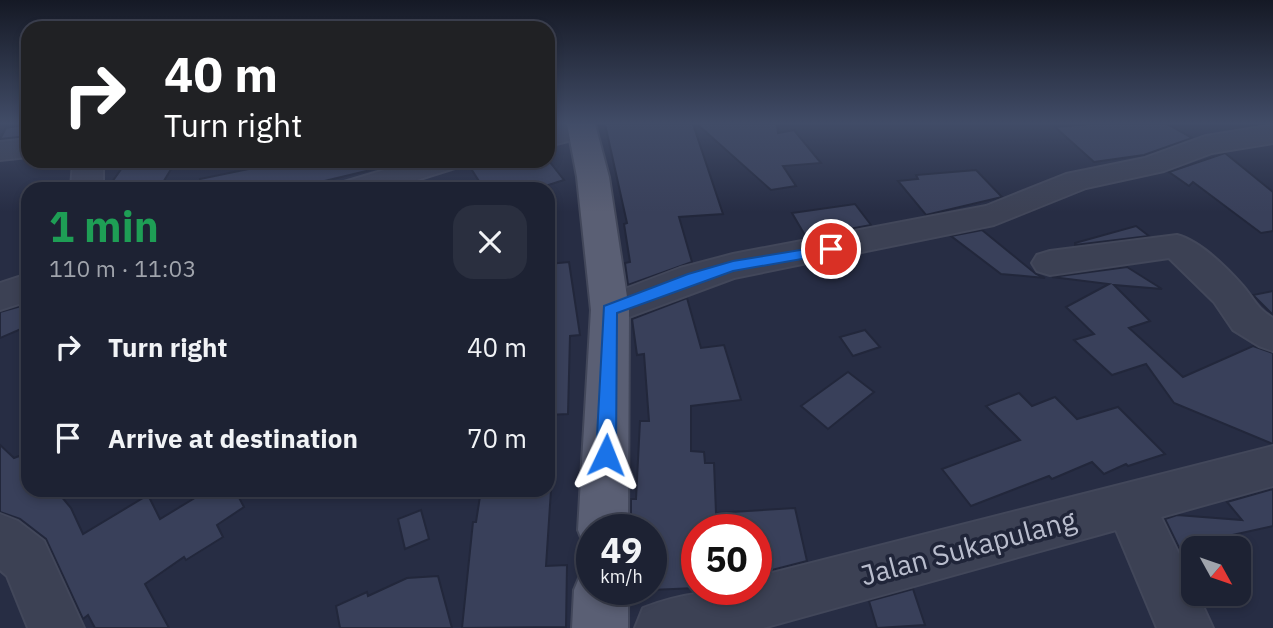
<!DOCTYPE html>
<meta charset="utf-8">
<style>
:root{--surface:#1d2233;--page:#2a2f3f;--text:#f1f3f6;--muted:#a0a4ac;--line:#3b3f4e}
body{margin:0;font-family:"IBM Plex Sans",sans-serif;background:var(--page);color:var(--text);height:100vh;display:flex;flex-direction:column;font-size:26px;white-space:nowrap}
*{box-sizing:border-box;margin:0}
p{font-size:23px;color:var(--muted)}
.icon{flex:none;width:38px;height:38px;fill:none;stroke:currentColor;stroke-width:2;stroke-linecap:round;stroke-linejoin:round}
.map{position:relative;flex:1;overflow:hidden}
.side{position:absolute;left:21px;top:182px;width:534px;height:315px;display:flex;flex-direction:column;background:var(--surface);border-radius:21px;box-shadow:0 4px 10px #0003,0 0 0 2px var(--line)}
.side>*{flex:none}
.guide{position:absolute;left:21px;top:21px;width:534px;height:147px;border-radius:21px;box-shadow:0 4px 10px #0003,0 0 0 2px var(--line);background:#202124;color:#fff;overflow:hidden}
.needle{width:46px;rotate:130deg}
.fabs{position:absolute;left:1181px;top:536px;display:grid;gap:14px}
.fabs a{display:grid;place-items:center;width:70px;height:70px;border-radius:14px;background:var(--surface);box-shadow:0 4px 10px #0003,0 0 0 2px var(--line);font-size:35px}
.speed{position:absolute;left:576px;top:514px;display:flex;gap:14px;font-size:35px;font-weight:700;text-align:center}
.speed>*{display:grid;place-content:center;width:91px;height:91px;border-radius:50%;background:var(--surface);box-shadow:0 4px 10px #0003,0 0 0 2px var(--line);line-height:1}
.speed small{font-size:18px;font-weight:400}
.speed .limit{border:10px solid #d22;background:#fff;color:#111}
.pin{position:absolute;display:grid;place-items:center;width:60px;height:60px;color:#fff;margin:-30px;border:4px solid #fff;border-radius:50%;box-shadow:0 2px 7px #0007}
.me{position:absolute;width:77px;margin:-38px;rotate:2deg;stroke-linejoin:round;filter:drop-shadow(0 0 5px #0008)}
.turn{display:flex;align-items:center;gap:24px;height:147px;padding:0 28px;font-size:32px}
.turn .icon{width:91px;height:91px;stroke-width:2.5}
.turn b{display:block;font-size:49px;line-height:60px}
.round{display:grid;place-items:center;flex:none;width:74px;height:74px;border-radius:21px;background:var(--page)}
.summary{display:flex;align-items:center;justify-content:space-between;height:119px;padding:0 28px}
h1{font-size:42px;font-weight:700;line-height:52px;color:#1e9e55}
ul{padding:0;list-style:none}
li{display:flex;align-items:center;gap:21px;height:91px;padding:0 28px}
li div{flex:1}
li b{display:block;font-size:26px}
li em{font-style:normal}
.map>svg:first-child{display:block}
.building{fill:#39405a;stroke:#22273b;stroke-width:2}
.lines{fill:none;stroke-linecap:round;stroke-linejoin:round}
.minor-casing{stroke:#42475a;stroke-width:4}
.major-casing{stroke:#42475a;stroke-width:4}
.minor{fill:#3c4154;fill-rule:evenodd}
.major{fill:#5a5f74;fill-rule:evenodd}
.route{fill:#1a73e8;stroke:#114b97;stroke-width:2}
.labels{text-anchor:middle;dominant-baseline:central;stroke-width:7;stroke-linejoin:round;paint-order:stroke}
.near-street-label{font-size:28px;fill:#b9bdcd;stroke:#202539}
</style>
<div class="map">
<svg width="1273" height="628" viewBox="0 0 1273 628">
<rect width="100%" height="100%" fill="#272d44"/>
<g class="building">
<path d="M28 124V136L0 139 6 128Z"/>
<path d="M605 124H693L723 214 679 217 692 262 628 285 625 263 630 262 624 224 627 223Z"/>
<path d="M697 124H777L778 133 794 130 821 163 783 166 796 186 771 190Z"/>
<path d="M1089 124H1167L1192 138 1144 155 1094 162 1055 127Z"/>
<path d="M1225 153 1273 192V231L1261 233 1193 182 1189 186 1169 172Z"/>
<path d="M127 161H176L159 189H107Z"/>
<path d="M288 161H398L400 163 291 189H201L200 179Z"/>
<path d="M491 161H549L564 180 536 189H484L470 167Z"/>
<path d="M976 170 1002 197 926 215 898 181 918 179 916 175Z"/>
<path d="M855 204 871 225 806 237 792 213Z"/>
<path d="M1136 226 1149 236 1075 245V243Z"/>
<path d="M982 230 1036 274 1045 278 1001 274 951 236Z"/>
<path d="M569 262 580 335 570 336 568 414 548 415V264Z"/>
<path d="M1127 267 1162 289 1114 285 1150 321 1129 328 1183 377 1253 346 1273 353V444L1174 403 1146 364 1112 375 1074 340 1094 334 1066 307 1109 284 1052 277Z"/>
<path d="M1273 291V315L1253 295Z"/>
<path d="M687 298 701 348 724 345 741 400 691 406V451L704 452 705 463H714L716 513 795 508 807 561 756 574V530H696V588L651 590V530H631V499H636L640 421H649L644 354 637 355 632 319Z"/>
<path d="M28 304V326L0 338V312Z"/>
<path d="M865 330 880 347 853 356 840 337Z"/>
<path d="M848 372 874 392 828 429 801 406Z"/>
<path d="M1019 393 1032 406 1055 397 1077 419 1118 407 1165 454 1128 466 1126 464 1104 474 1092 462 1052 479 1049 476 971 506 942 469 1020 440 986 406Z"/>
<path d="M0 445 14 458 19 456 28 466V490H56L71 508 83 534 148 495 160 519 208 490H235L244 507 217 525 223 537 186 560 184 557 145 584 169 628H95L88 615 83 619 46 539 20 519 0 512Z"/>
<path d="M1273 489V526L1228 536 1234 548H1194V578L1165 519 1177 515 1242 520 1227 502Z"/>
<path d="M481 490H551L546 566 567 565 566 627 462 628 473 522H476Z"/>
<path d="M421 510 429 539 405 549 398 519Z"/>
<path d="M438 576 452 628H340L336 606 367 592 368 596 407 578Z"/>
<path d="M913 589 925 625 877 628 869 601Z"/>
</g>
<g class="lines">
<g class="minor-casing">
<g id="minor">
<path d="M565 124H593L596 129 592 135 548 146V128Z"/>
<path d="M1273 125V143L1212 153 1164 171 1086 188 994 225 734 278 610 324 596 320 591 310 596 300 680 268 733 254 986 206 1066 174 1145 158 1206 136Z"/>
<path d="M28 139V157L0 160V142Z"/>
<path d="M73 161H103V189H71Z"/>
<path d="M415 161H462L458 167 388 189H339L344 182Z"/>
<path d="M1177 235C1200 241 1227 268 1243 286 1254 299 1257 309 1273 318V351L1259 346 1233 330 1214 302 1169 258 1050 275 1037 271 1032 263 1037 255 1050 251Z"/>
<path d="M28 274V301L0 310V283Z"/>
<path d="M1273 446V486L1161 517 1194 585V593H1197L1213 628H1157L1116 530 763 628H635L643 608C681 593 715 590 756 590V577Z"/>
<path d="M0 514 18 521 44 541 84 628H28L7 576 0 570Z"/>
</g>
</g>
<g class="major-casing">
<g id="major">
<path d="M567 124H595L609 177 629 310 628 530H592V549L585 547 578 530 591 310 577 177Z"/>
<path d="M592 567V590H628V628H572L574 590 582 571Z"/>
</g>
</g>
<use href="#minor" class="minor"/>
<use href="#major" class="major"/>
</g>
<linearGradient id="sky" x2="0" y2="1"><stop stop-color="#151925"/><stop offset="0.58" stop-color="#414c67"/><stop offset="1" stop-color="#414c67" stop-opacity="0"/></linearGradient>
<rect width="1273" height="212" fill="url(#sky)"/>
<path class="route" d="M831 245 836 246V253L733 271 617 313 616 455 613 461H599L596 455 604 306 688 274 733 261Z"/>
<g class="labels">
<g class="near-street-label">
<text transform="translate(968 547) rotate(-15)">Jalan Sukapulang</text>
</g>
</g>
</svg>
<div class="fabs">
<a><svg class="needle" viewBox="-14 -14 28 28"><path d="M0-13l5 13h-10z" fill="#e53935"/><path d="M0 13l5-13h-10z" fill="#a0a4ac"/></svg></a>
</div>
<div class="speed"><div>49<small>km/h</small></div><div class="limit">50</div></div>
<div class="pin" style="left:831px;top:249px;background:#d93025"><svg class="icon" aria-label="arrive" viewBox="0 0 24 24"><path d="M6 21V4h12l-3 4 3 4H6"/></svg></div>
<svg class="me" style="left:606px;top:455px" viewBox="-20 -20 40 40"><path d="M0-17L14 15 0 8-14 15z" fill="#1a73e8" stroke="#fff" stroke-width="4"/></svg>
<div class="guide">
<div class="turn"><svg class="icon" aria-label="right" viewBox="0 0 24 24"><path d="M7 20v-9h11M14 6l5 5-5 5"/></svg><div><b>40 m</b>Turn right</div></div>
</div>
<section class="side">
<div class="summary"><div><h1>1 min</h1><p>110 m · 11:03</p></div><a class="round"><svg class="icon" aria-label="close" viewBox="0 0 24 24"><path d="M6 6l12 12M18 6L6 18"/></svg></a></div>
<ul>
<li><svg class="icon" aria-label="right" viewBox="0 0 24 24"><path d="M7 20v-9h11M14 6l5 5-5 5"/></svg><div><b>Turn right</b></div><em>40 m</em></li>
<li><svg class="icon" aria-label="arrive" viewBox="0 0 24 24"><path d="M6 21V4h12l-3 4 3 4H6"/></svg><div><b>Arrive at destination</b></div><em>70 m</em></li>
</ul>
</section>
</div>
